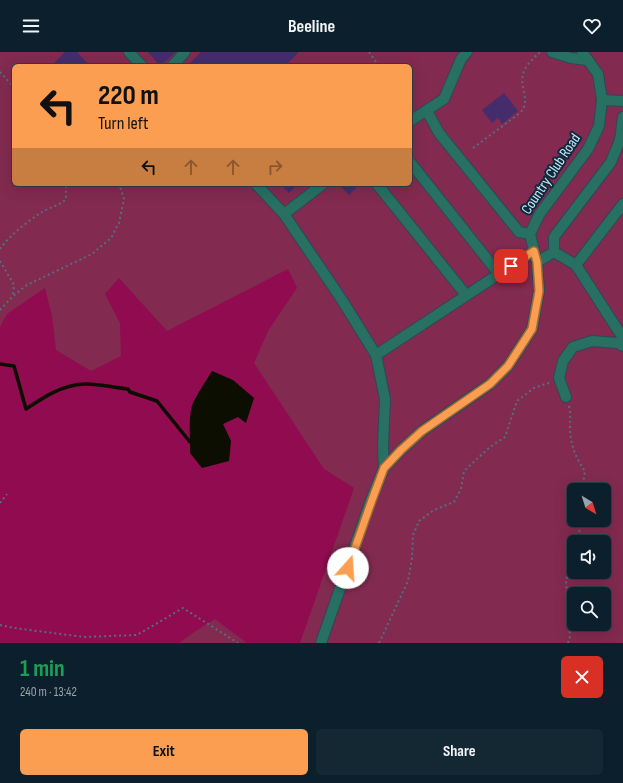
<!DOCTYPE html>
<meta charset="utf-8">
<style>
:root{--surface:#0b202c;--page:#142834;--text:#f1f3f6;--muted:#9aa3a9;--line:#2b3e48;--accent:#fb9e51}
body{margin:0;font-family:"Sofia Sans Condensed",sans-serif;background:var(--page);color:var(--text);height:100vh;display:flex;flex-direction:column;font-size:15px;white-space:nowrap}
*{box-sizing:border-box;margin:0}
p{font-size:13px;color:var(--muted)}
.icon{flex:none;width:22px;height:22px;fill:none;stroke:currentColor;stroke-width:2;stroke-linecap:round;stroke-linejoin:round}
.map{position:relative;height:591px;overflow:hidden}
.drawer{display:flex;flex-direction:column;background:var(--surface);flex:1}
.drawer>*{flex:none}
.guide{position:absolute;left:12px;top:12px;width:400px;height:122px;border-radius:6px;box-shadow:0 4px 16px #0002,0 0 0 1px var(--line);background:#fb9e51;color:#111;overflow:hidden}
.needle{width:26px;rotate:142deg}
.controls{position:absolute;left:567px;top:431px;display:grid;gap:8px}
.controls a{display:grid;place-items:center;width:44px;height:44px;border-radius:6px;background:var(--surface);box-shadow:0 4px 16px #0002,0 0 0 1px var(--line);font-size:20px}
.pin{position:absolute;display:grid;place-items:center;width:34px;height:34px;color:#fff;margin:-17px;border-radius:8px;box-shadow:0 2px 6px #0006}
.me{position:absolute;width:44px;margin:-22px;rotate:19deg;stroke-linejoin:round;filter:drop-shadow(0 0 3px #0008)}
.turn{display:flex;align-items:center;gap:14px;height:84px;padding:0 20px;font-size:18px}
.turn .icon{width:52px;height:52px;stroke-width:2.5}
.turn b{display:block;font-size:28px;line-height:34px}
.lanes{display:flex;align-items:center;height:38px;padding:0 20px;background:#0003;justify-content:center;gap:20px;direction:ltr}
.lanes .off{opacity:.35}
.round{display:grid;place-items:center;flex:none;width:42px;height:42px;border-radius:6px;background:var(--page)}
.overview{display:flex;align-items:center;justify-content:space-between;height:68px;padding:0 20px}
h1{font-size:24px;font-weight:700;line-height:30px;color:#1e9e55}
.cta{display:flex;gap:8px;margin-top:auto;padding:8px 20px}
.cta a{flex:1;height:46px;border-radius:6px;background:var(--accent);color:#111;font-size:16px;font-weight:700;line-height:46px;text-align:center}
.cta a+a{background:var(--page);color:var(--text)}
header{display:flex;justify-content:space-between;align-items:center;height:52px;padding:0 20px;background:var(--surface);font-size:18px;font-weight:700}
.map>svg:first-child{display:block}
.green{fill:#822a4f;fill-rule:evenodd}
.forest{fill:#900b4f}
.water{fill:#0b0e01}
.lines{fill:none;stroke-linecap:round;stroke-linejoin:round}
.stream{stroke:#0b0e01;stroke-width:3.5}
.building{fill:#452c6d}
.minor-casing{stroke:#2d4859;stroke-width:12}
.path{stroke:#536f82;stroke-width:2;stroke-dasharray:2 3;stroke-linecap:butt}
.minor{stroke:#277062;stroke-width:10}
.route-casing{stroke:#a36735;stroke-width:10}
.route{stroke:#fb9e51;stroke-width:7}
.labels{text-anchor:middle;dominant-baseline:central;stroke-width:4;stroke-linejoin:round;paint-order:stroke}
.street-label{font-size:15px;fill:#c8e7fd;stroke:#0f2a3a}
</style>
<header><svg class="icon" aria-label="menu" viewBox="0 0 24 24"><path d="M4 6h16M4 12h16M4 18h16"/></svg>Beeline<svg class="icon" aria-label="heart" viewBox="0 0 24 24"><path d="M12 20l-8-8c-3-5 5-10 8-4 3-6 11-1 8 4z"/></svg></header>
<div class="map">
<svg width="623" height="591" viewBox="0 0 623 591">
<rect width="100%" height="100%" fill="#0f2a3a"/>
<path class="green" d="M0 0H623V591H0ZM14 14H410V132H14ZM574 438H604V468H574ZM574 490H604V520H574ZM574 542H604V572H574Z"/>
<path class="forest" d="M288 217 297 236 268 279 254 311 324 417 354 436 300 591H247L215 567 194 580 179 591H0V275L7 262 45 236 52 264 56 298 91 319 121 304 120 271 105 242 119 226 167 279Z"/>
<path class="water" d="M212 319 233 328 254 346 246 371 238 365 223 372 231 389 229 409 202 416 190 401C191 386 187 362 194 349 199 339 206 329 212 319Z"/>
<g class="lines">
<path class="stream" d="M0 312 14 314 26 357C44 345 62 333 84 332 98 331 114 336 128 337L130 340 157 349 190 390"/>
</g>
<g class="building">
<path d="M65 0H77L90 14H51Z"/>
<path d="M148 0H176L160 14Z"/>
<path d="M201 0H299L285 14H187Z"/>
<path d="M504 41 518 59 502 72 498 66 492 71 482 58Z"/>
<path d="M280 132H298L289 141Z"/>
<path d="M339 132H360L349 143Z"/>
</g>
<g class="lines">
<g class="minor-casing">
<g id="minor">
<path d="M129 0 142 14"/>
<path d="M552 0 571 6 588 8"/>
<path d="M172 14 185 0"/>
<path d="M602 48 623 49"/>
<path d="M427 59 439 81 519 180 530 182"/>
<path d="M410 69 444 47 461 7 467 0"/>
<path d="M410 110 499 222"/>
<path d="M256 132 284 162 342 248 376 303 385 347 383 395 384 416"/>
<path d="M377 132 466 243"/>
<path d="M284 162 323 132"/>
<path d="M554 200V185L611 110 620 88 623 65"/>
<path d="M554 200 576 213 623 152"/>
<path d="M537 210 554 200"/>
<path d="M576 213 623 286"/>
<path d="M376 303 534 199"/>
<path d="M566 345 559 326 563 309 573 295 592 289 618 291 623 294"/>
<path d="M321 591 371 448 384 416 401 398 422 379 490 332 508 314 532 277 539 239 537 210 530 182 539 163 588 97 599 74 602 48 598 22 582 0"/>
</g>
</g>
<g class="path">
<path d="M369 0 379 14"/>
<path d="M0 20 14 35"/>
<path d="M473 96 520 61C533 47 516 34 525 17 528 11 535 5 540 0"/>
<path d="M0 197C9 184 28 169 42 160 50 155 59 154 66 147V132"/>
<path d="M0 209 14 233 13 244"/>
<path d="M0 258 13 244 27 233 92 202 111 186 119 171 124 147 119 132"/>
<path d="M569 354C571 361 570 366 570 374 570 391 575 405 585 419L582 438"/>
<path d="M0 451 7 442"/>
<path d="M578 468 581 490"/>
<path d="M0 573 14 576 84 585 137 583 183 556 238 591"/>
<path d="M379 591 408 529 412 506 413 483 419 469 434 458 454 450 461 437 464 419 490 395 505 385 517 349 534 336 548 331 550 332"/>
<path d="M568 591 570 584 566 528 574 508"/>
</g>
<use href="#minor" class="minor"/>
</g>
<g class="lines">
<g class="route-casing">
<path id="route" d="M348 516 372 448 384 416 401 398 422 379 490 332 508 314 532 277 539 239 537 210 534 199 511 214"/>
</g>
<use href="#route" class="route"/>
</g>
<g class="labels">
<g class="street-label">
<text transform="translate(551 122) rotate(-56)">Country Club Road</text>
</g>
</g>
</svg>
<div class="controls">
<a><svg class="needle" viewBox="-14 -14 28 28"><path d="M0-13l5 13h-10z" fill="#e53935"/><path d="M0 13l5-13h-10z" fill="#9aa3a9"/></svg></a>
<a><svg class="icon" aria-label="sound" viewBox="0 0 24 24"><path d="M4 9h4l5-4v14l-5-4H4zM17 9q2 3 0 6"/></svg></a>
<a><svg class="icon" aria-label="search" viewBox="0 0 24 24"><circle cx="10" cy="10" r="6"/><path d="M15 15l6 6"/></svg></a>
</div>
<div class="pin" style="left:511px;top:214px;background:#d93025"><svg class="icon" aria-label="arrive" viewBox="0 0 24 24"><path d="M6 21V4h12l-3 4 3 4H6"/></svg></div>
<svg class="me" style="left:348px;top:516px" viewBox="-20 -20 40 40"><circle r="19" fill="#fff"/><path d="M0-13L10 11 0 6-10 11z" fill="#fb9e51"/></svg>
<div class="guide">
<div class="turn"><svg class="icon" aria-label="left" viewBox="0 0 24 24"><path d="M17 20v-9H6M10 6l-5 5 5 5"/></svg><div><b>220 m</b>Turn left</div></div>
<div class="lanes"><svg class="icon" aria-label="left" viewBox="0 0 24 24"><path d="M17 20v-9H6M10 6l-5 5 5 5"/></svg><svg class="icon off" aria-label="ahead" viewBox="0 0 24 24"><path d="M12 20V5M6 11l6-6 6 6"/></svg><svg class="icon off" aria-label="ahead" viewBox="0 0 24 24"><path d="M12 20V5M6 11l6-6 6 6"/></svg><svg class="icon off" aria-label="right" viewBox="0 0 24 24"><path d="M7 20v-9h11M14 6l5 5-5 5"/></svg></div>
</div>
</div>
<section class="drawer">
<div class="overview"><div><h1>1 min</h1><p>240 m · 13:42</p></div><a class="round" style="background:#d93025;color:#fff"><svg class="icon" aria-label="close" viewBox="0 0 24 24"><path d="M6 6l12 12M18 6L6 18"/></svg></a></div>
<div class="cta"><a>Exit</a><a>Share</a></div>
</section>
